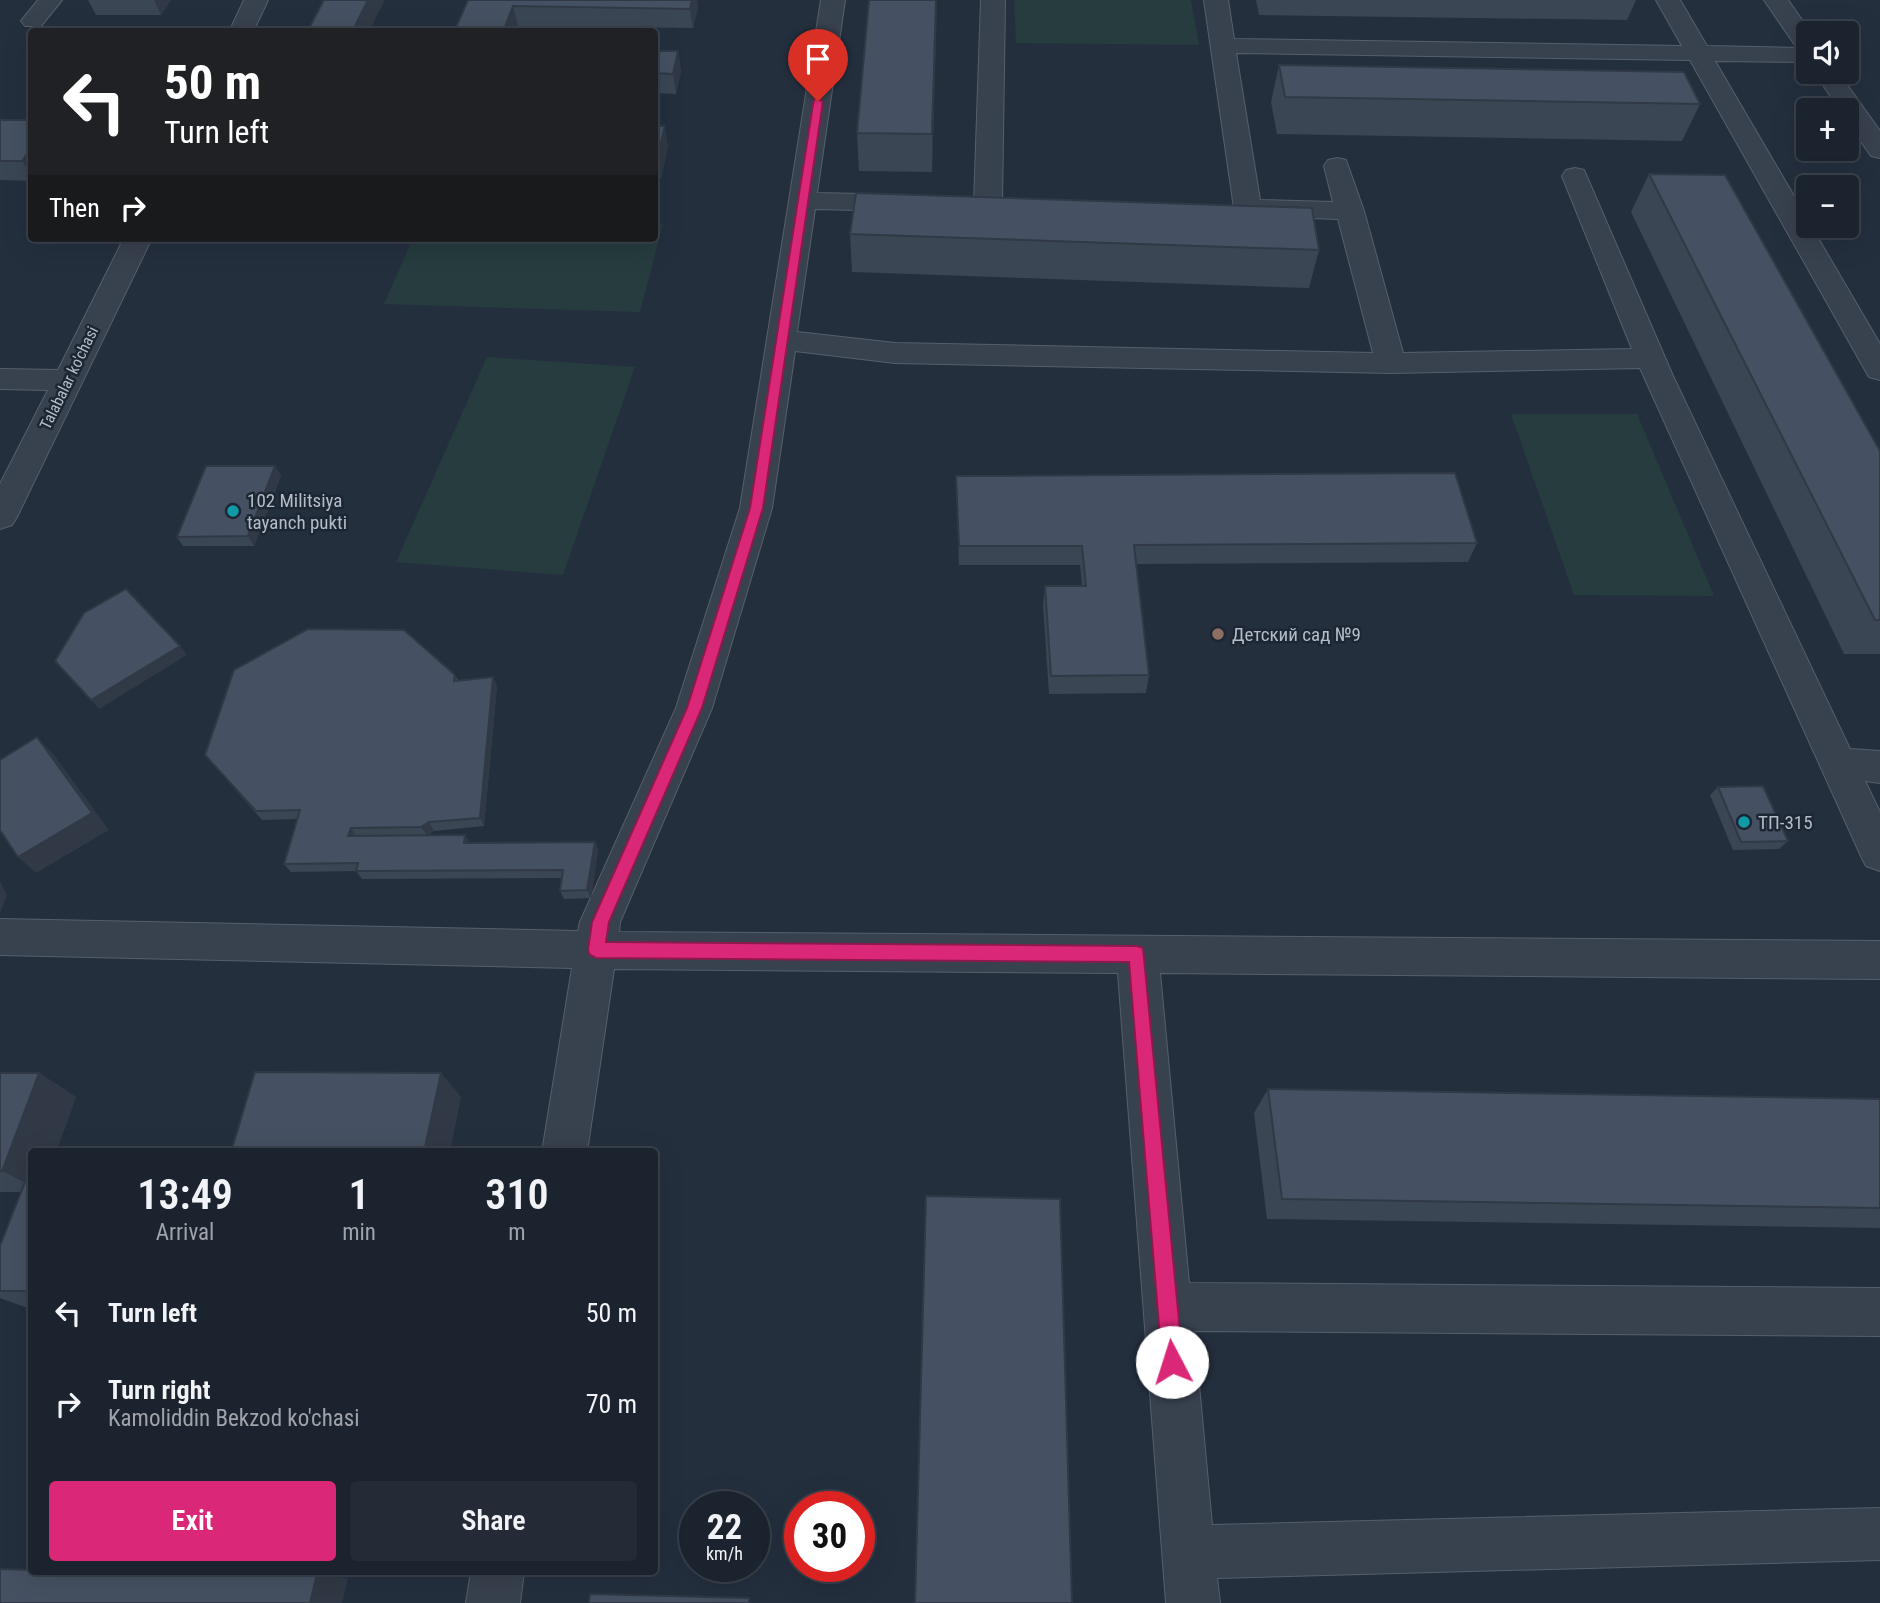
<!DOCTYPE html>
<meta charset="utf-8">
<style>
:root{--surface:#1b232e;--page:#242b36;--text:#f1f3f6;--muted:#a0a4aa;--line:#39404a;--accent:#db2777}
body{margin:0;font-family:"Roboto Condensed",sans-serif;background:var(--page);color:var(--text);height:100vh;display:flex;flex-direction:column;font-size:26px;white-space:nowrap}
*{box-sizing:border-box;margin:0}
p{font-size:23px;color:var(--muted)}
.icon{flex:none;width:38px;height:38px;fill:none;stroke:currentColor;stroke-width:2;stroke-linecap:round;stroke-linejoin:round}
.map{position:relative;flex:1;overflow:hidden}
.side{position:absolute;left:28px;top:1148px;width:630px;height:427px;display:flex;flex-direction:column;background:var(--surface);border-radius:7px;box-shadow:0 7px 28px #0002,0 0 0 2px var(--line)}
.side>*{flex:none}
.guide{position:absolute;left:28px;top:28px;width:630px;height:214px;border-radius:7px;box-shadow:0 7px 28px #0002,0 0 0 2px var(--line);background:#202124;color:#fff;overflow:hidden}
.controls{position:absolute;left:1796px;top:21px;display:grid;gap:14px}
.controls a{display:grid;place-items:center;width:63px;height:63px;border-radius:7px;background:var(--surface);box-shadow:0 7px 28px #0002,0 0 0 2px var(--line);font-size:35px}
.speed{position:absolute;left:679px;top:1491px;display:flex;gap:14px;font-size:35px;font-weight:700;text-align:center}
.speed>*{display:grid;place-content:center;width:91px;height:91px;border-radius:50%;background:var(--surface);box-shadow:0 7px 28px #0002,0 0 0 2px var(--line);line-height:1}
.speed small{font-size:18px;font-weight:400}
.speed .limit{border:10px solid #d22;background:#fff;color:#111}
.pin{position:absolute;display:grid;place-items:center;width:60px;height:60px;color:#fff;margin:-72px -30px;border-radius:50% 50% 50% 0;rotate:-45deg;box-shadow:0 0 7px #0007}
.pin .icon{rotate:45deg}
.me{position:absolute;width:77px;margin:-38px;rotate:355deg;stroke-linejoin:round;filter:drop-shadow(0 0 5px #0008)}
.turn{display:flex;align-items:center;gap:24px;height:147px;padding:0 21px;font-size:32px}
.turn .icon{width:91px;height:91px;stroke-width:2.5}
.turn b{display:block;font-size:49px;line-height:60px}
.then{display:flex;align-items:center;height:66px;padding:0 21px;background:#0003;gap:14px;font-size:26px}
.eta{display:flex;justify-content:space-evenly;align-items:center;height:119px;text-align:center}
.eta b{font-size:42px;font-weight:600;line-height:49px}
.primary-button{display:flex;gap:14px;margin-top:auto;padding:14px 21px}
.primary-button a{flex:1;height:80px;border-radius:7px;background:var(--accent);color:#fff;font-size:28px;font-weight:600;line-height:80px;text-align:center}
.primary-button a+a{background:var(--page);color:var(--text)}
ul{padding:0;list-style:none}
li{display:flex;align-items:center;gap:21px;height:91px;padding:0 21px}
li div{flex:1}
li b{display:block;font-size:26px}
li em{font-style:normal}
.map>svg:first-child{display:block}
.green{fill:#263c3f}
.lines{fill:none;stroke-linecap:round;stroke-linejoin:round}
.minor-casing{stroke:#565f6c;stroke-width:2}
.minor{fill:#38414e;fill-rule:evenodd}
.wall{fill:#3b4654}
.shaded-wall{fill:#303945}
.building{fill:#455162;stroke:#303945;stroke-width:2}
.route{fill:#db2777;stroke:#8e194d;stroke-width:2}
.culture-dot{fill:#0f9aa8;stroke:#1d2633;stroke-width:2.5}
.education-dot{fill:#8d6e63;stroke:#1d2633;stroke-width:2.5}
.labels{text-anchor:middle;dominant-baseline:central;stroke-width:5;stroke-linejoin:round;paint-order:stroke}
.far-street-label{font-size:16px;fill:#b4bcc9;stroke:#1d2633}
.poi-label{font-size:19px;fill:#b4bcc9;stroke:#1d2633;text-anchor:start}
</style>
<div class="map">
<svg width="1880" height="1603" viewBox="0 0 1880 1603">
<rect width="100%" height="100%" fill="#242f3e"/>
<g class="green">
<path d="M1014 0H1191L1199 45 1016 43Z"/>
<path d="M655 224H663L640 312 384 304 413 238H654Z"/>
<path d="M487 357 635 367 563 575 396 562Z"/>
<path d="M1511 414H1637L1714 596 1574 595Z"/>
</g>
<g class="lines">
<g class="minor-casing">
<g id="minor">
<path d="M38 0H62L41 26H25L21 21Z"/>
<path d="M244 0H268L253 32H229Z"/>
<path d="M821 0H845L817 193 907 195 917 197 921 203 917 209 907 211 815 209 797 332 895 343 1373 353 1338 219 1248 216 1238 214 1234 208 1204 0H1228L1234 39 1682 46 1656 0H1680L1707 46 1797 48 1764 0H1788L1811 33H1808V62L1715 61 1808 220V226H1811L1880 344V380L1869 377 1865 370 1690 60 1236 53 1260 200 1333 202 1324 166 1328 160 1337 158 1346 160 1364 211 1403 353 1632 349 1562 176 1566 170 1575 168 1584 170 1673 376 1850 749 1880 751V783L1865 781 1880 812V871L1866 866 1860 854 1640 368 1391 373 895 363 795 351 772 508 712 708 620 922 619 932 1880 941V979L1160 973 1189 1283 1880 1288V1336L1194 1331 1212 1525 1880 1508V1560L1217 1578 1220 1603H1166L1118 973 614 969 587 1152H542L572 968 0 955V919L578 931 580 922 676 708 740 508Z"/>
<path d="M981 0H1005L1002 204 998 210 988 212 978 210 974 204Z"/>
<path d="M1814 72H1838L1880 131V158L1871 156 1846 120V110H1840Z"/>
<path d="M124 238H152L17 517 12 525 0 529V484L48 390 0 389V369L58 370Z"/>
<path d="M471 1572H524L520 1603H466Z"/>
</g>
</g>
<use href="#minor" class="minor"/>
</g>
<g class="wall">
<path d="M88 0H171L161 15H96Z"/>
<path d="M468 0H697L698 7 693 28 518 26Z"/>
<path d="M937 0 932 172 859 171 857 133Z"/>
<path d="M1256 0H1636L1627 20 1259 15Z"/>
<path d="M654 51H678L681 71 676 94 654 93Z"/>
<path d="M1279 65 1700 104 1682 141 1277 134 1271 102Z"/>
<path d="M0 120H32V181L0 180Z"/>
<path d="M654 126 668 146 661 178H654Z"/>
<path d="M1649 174 1880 451V654H1844L1631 212Z"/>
<path d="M850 234 1319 250 1309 288 852 272Z"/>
<path d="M275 466 281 476 254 546H183L177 537Z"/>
<path d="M956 476 1477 543 1468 562 1136 564 1149 675 1146 693 1049 694 1043 605 1045 586H1082L1080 565H959Z"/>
<path d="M455 675 458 680 497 686 484 826 434 831 427 835 470 843 595 842 598 850 591 898 564 899 560 891 562 878 362 879 356 871 291 872 284 864 297 819 262 820 205 755Z"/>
<path d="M1718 787 1788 841 1779 849 1733 850 1710 795Z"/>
<path d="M0 1073H39L76 1097 56 1152H32V1307H25L0 1298V1246L21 1192H0Z"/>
<path d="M1268 1089 1880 1099V1228L1267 1219 1254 1113Z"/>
</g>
<g class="shaded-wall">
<path d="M154 0H171L161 15Z"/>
<path d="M368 0H385L369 32H352Z"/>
<path d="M692 0H697L698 7 693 28 690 9Z"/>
<path d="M936 0H937L932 172V134Z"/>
<path d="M513 6 518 26 516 32H503Z"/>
<path d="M678 51 681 71 676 94 673 74Z"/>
<path d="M665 126 668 146 661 178 657 158Z"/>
<path d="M32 147V177L22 161Z"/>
<path d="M275 466 281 476 254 546 248 536Z"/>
<path d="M180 646 187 655 99 709 91 700Z"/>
<path d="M493 677 497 686 484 826 480 818Z"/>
<path d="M37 737 54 755 109 830 36 873 18 857Z"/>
<path d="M429 822 434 831 427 835 421 827Z"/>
<path d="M351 828 356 836H348Z"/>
<path d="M465 835 470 843H464Z"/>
<path d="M595 842 598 850 591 898 587 890Z"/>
<path d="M0 881 7 895 0 913Z"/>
<path d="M39 1073 76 1097 56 1152H32V1186L2 1171Z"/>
<path d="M441 1073 461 1097 450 1152H424Z"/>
<path d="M317 1574 348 1578 342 1603H310Z"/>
</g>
<g class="building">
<path d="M324 0H368L352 32H307Z"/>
<path d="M468 0H692L690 9 513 6 503 32H454Z"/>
<path d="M869 0H936L932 134 857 133Z"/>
<path d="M654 51H678L673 74 654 73Z"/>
<path d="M1279 65 1684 72 1700 104 1285 97Z"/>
<path d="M0 120H32V147L22 161H0Z"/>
<path d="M654 126H665L657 158 654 157Z"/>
<path d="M1649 174 1725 175 1880 451V620H1875Z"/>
<path d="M856 193 1312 208 1319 250 850 234Z"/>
<path d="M206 466H275L248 536 177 537Z"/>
<path d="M1455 473 1477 543 1134 545 1149 675 1051 676 1045 586H1086L1082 546H959L956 476Z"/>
<path d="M126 589 180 646 91 700 55 661 84 613Z"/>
<path d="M308 629 404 630 455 675 454 681 493 677 480 818 429 822 421 827 351 828 348 836 465 835 464 843 595 842 587 890 560 891 563 870 356 871 358 863 284 864 300 810 256 811 205 755 234 670Z"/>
<path d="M37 737 92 813 18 857 0 830V760Z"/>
<path d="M1763 786 1788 841 1741 842 1718 787Z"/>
<path d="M255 1072 441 1073 424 1152H231Z"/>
<path d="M0 1073H39L2 1171H0Z"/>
<path d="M1268 1089 1880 1099V1208L1282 1199Z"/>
<path d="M30 1169H32V1291H0V1246Z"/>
<path d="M926 1196 1060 1199 1072 1603H915Z"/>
<path d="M0 1569 32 1570V1572H171L317 1574 310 1603H0Z"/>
<path d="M590 1594 749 1598V1603H589Z"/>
</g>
<path class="route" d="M814 98 823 101 763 508 702 708 609 922 606 942 1137 946 1143 948 1183 1362 1180 1369 1172 1372 1165 1369 1162 1362 1129 962 596 958 590 955 588 950 592 922 687 708 750 508Z"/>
<g class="culture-dot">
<circle cx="233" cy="511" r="7"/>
<circle cx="1744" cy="822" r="7"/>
</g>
<circle class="education-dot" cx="1218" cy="634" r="7"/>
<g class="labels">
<g class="far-street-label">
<text transform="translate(69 378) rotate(-64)">Talabalar ko'chasi</text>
</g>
<g class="poi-label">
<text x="247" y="500">102 Militsiya<tspan x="247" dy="22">tayanch pukti</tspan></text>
<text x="1232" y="634">Детский сад №9</text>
<text x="1758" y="822">ТП-315</text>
</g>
</g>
</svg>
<div class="controls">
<a><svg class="icon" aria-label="sound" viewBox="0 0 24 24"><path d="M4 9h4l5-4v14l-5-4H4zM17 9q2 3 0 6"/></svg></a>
<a>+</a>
<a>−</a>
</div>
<div class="speed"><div>22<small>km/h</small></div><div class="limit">30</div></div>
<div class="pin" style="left:818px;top:101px;background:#d93025"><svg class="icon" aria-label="arrive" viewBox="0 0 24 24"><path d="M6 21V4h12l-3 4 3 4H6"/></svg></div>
<svg class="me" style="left:1172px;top:1362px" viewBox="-20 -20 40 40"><circle r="19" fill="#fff"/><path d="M0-13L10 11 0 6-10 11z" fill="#db2777"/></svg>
<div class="guide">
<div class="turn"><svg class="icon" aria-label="left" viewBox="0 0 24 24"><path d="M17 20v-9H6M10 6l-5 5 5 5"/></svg><div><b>50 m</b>Turn left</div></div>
<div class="then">Then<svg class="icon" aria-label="right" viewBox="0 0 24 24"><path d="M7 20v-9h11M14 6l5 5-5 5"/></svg></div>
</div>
<section class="side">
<div class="eta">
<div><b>13:49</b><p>Arrival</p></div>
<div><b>1</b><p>min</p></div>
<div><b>310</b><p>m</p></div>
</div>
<ul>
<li><svg class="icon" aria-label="left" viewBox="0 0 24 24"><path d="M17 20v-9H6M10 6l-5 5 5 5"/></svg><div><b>Turn left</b></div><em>50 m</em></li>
<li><svg class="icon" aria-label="right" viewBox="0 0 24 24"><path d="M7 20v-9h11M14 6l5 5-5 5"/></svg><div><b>Turn right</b><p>Kamoliddin Bekzod ko'chasi</p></div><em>70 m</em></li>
</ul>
<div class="primary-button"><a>Exit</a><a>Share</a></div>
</section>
</div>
